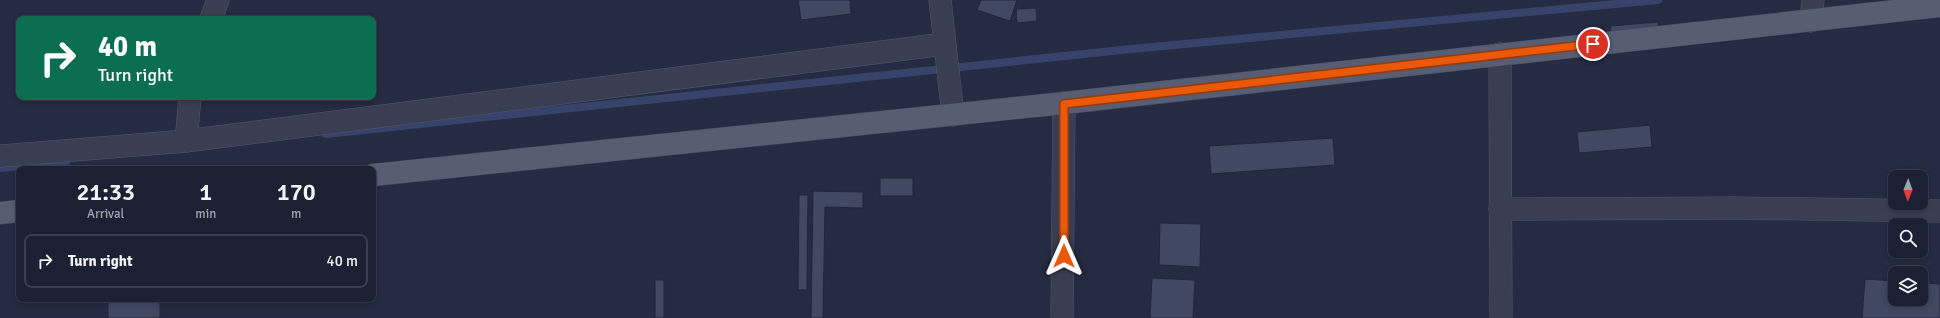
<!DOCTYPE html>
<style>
:root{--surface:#1b2032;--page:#282d3e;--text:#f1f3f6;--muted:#a0a3ac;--line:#393e4d}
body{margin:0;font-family:Signika,sans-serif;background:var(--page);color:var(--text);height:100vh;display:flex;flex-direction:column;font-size:15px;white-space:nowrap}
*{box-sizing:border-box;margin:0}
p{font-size:13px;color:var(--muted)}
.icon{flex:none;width:22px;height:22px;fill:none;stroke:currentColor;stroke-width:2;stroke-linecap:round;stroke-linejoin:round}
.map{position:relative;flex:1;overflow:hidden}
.details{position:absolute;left:16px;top:166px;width:360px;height:136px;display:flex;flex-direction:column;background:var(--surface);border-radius:8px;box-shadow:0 2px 6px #0003,0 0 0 1px var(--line)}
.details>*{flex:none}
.banner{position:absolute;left:16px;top:16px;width:360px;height:84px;border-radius:8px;box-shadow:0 2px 6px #0003,0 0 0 1px var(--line);background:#0b6e4f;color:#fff;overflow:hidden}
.needle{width:26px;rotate:181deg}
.buttons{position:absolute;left:1888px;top:170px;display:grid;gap:8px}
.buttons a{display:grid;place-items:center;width:40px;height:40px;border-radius:8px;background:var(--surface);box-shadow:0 2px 6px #0003,0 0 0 1px var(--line);font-size:20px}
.pin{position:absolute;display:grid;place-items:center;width:34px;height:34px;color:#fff;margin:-17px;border:2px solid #fff;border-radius:50%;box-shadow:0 1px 4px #0007}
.me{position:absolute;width:44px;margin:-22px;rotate:0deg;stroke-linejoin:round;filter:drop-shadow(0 0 3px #0008)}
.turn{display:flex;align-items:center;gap:14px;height:84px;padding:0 16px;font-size:18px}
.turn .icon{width:52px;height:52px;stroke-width:2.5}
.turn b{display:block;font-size:28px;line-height:34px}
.eta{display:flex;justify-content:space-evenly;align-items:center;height:68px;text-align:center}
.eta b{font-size:24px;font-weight:600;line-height:28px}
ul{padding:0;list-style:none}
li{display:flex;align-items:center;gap:12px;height:54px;margin:0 8px 6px;padding:0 8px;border:2px solid var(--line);border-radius:8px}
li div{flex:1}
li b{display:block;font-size:15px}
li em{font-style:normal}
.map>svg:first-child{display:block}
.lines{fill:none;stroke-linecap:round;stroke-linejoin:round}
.stream{stroke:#37436a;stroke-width:8}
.building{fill:#404862;stroke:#202539}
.minor-casing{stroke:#54596c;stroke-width:23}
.primary-casing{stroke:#43475b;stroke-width:23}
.minor{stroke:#393e52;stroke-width:22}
.primary{stroke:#575d72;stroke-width:22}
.route-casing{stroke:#983908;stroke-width:10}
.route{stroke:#ea580c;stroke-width:7}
</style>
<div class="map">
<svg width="1940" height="318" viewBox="0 0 1940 318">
<rect width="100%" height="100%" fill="#242b42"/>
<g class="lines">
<g class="stream">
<path d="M326 134 1131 49 1658 0"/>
<path d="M0 168 66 162"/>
</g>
</g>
<g class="building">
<path d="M798 0H850L851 14 801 20Z"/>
<path d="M981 0H1017L1010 21 977 10Z"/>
<path d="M1036 8 1037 21 1017 23 1016 9Z"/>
<path d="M1658 22 1659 34 1612 38 1610 26Z"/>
<path d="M1650 125 1652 147 1579 153 1577 132Z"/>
<path d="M1333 138 1335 165 1211 174 1209 146Z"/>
<rect x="880" y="178" width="33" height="18"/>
<path d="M813 191 863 192V208L825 207 823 318H811Z"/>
<path d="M799 195H808L807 290H798Z"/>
<path d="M1160 223 1201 224 1200 267 1159 265Z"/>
<path d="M1152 278 1195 280 1193 318H1150Z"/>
<path d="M1865 279 1895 281V299H1921V283L1940 284V318H1862Z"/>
<rect x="655" y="280" width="9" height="38"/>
<path d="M108 299 160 300V318H108Z"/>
</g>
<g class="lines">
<g class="minor-casing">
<g id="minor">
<path d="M940 0 953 115"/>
<path d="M211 19 218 0"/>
<path d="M1811 21 1813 0"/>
<path d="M1500 54 1501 318"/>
<path d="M186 141 190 97"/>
<path d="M0 156 186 141 944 44"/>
<path d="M1500 209 1737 208 1940 211"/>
<path d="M1062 318 1064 103"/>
</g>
</g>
<g class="primary-casing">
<g id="primary">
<path d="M373 175 1064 103 1940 6"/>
<path d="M0 213 19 211"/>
</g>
</g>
<use href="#minor" class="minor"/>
<use href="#primary" class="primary"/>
</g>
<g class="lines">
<g class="route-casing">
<path id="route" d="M1064 256V104L1593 44"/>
</g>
<use href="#route" class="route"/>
</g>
</svg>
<div class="buttons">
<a><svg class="needle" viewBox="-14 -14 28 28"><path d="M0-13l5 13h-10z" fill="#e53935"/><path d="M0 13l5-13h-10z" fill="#a0a3ac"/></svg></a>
<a><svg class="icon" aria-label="search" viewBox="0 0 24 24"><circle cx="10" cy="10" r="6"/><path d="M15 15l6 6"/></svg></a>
<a><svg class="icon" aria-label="layers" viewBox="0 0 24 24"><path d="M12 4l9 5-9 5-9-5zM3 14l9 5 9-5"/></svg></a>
</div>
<div class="pin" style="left:1593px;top:44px;background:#d93025"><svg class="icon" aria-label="arrive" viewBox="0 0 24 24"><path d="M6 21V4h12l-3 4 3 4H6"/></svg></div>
<svg class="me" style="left:1064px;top:256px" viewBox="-20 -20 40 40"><path d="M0-17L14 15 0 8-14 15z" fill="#ea580c" stroke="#fff" stroke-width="4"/></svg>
<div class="banner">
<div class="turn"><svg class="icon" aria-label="right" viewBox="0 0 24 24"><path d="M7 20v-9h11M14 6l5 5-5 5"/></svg><div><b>40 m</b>Turn right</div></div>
</div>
<section class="details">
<div class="eta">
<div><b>21:33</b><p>Arrival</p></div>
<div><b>1</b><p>min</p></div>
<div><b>170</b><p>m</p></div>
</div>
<ul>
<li><svg class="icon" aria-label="right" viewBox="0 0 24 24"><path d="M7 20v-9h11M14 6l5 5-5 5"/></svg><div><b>Turn right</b></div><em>40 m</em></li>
</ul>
</section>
</div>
